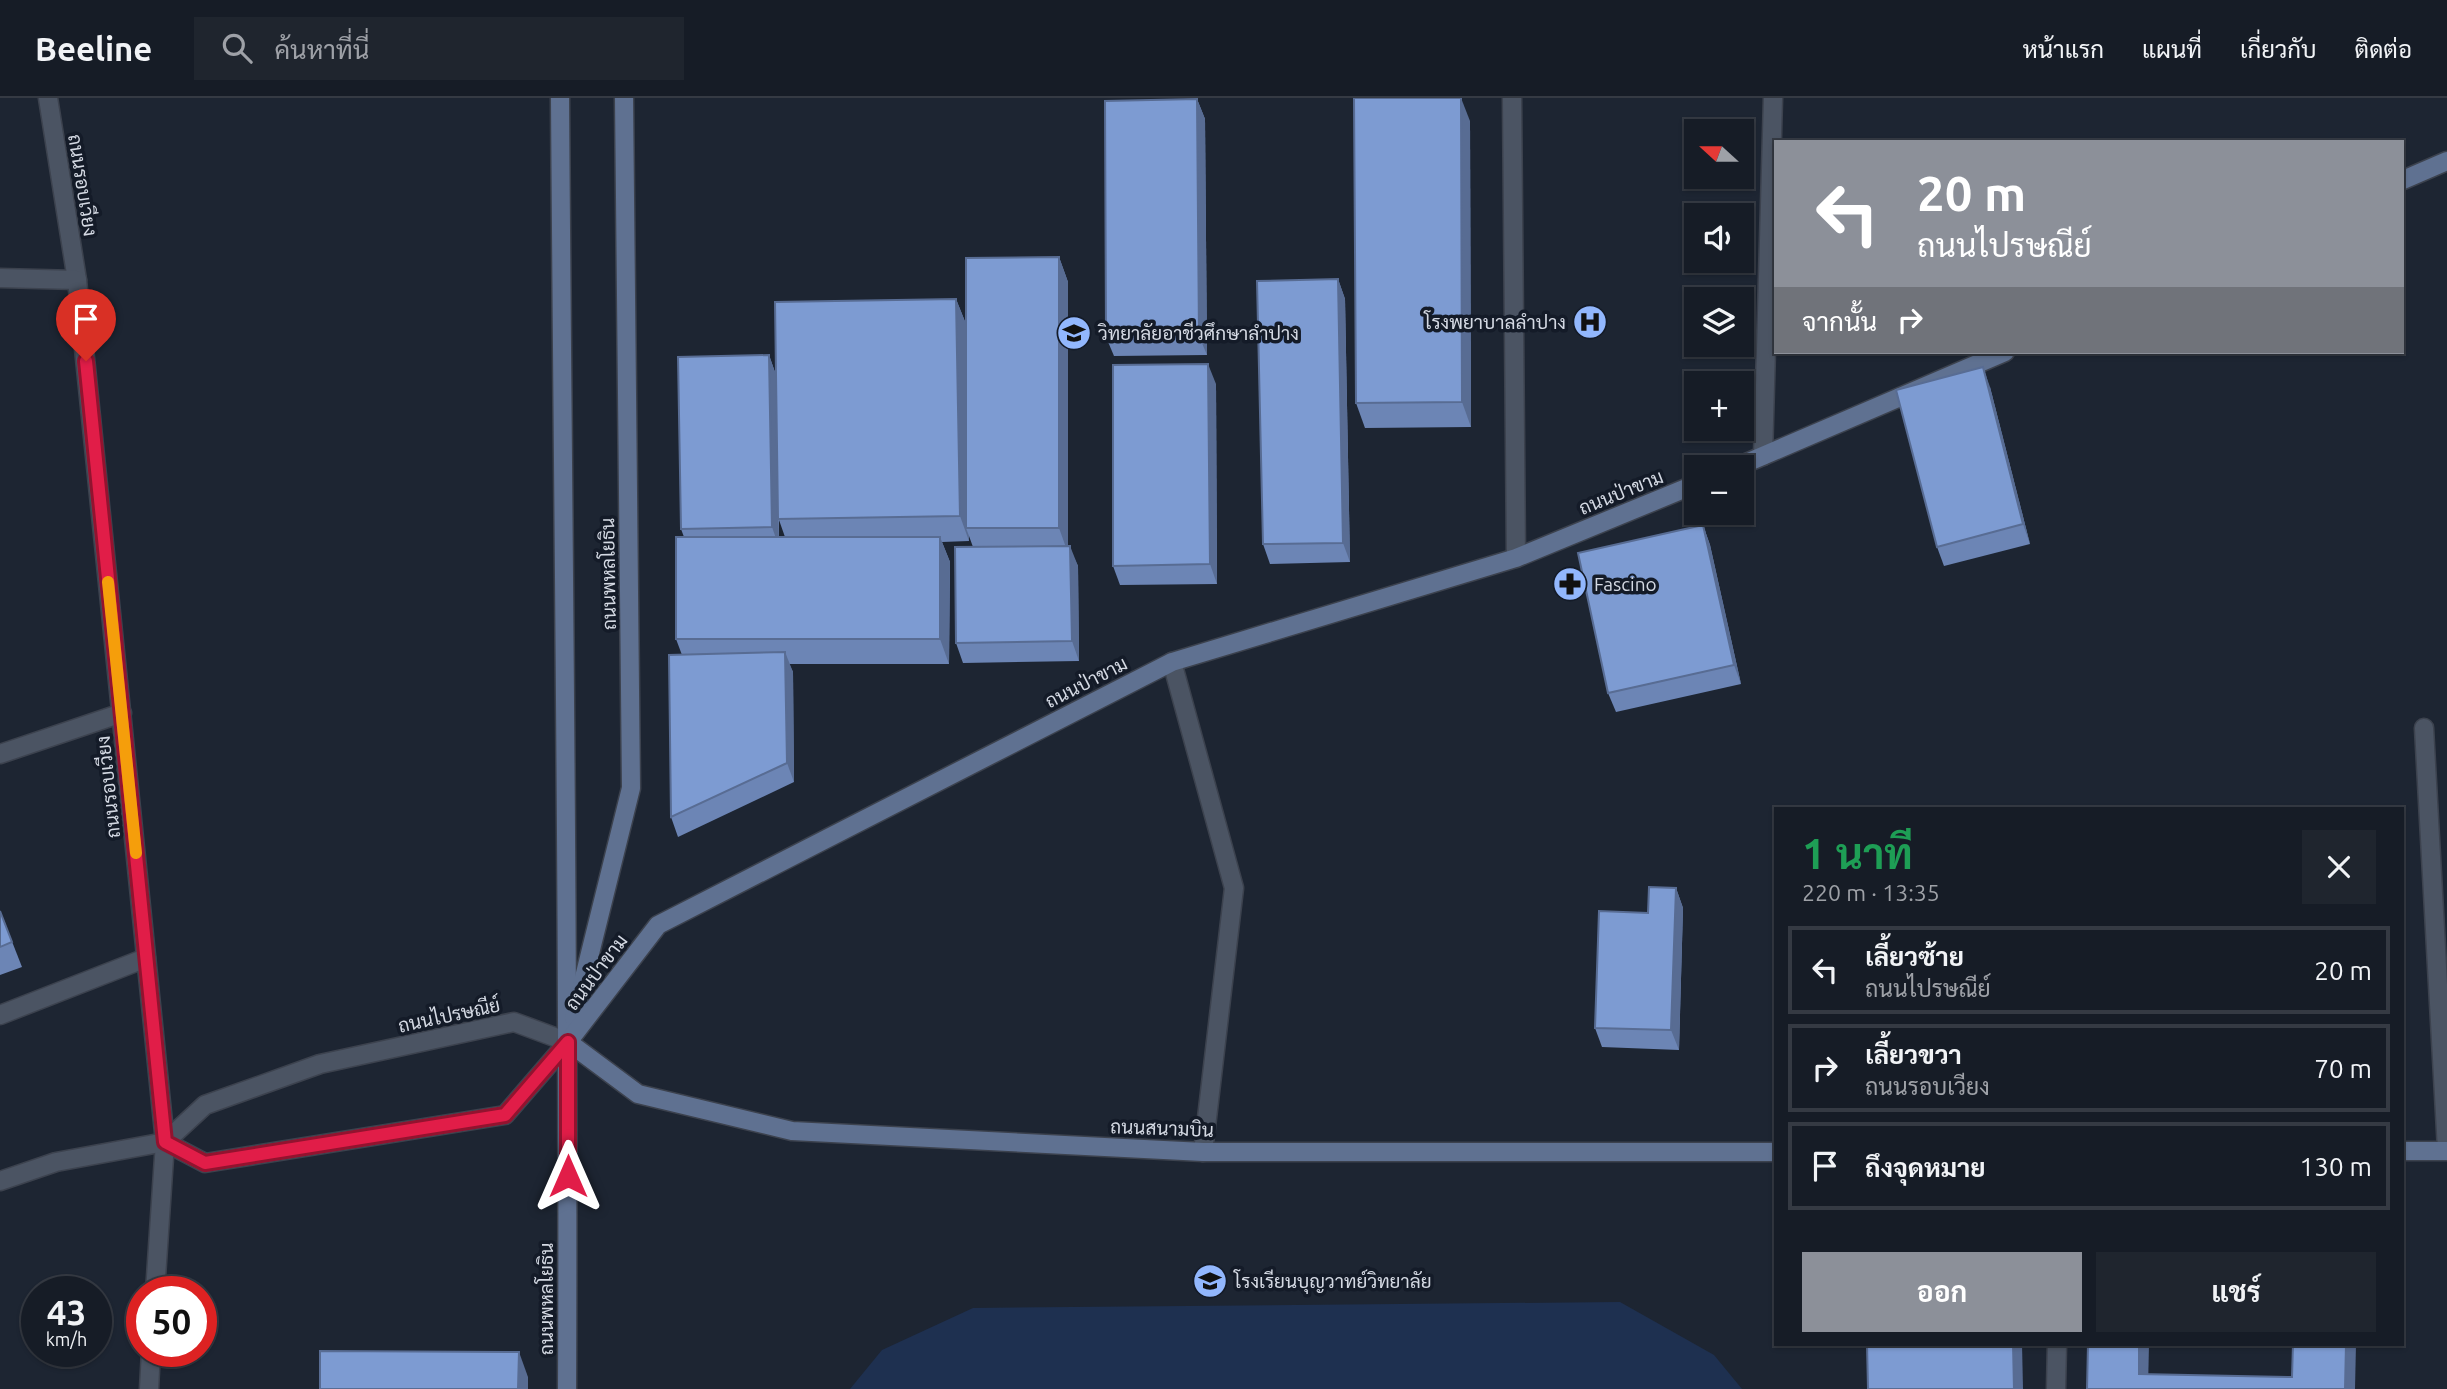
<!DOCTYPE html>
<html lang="th">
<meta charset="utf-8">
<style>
:root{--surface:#161c26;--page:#1f252e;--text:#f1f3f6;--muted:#9ea1a7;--line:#353a43;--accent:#8c9099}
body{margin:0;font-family:Ubuntu,Sarabun,sans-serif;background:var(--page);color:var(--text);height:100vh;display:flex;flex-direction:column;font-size:26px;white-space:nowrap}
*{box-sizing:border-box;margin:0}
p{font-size:23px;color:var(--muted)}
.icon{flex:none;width:38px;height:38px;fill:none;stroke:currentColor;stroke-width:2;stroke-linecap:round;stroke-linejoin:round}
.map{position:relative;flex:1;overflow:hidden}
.panel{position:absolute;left:1774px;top:709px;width:630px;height:539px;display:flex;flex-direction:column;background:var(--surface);border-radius:0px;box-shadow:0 2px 5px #0004,0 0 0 2px var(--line)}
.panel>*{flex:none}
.top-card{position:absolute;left:1774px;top:42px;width:630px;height:214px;border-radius:0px;box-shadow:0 2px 5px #0004,0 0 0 2px var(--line);background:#8c9099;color:#fff;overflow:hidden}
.needle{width:46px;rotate:291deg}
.controls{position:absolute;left:1684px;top:21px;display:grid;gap:14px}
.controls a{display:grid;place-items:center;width:70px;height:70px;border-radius:0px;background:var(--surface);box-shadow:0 2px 5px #0004,0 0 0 2px var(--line);font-size:35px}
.speed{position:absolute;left:21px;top:1178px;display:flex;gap:14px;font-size:35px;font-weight:700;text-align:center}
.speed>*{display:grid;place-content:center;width:91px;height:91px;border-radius:50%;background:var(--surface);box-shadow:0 2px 5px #0004,0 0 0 2px var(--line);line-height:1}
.speed small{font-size:18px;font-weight:400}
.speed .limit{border:10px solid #d22;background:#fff;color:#111}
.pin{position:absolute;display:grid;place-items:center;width:60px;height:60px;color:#fff;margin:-72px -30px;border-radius:50% 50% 50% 0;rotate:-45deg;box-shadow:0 0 7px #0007}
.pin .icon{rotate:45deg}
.me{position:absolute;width:77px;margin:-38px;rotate:0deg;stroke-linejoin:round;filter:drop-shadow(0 0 5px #0008)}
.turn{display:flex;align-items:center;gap:24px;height:147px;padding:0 28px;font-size:32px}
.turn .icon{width:91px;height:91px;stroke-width:2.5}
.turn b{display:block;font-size:49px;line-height:60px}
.then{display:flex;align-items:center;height:66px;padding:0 28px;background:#0003;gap:14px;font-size:26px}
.round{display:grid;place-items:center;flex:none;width:74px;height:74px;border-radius:0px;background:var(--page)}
.overview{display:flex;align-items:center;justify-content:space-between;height:119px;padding:0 28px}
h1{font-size:42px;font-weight:700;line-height:52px;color:#1e9e55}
.cta{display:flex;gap:14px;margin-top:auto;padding:14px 28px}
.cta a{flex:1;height:80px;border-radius:0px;background:var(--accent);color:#fff;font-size:28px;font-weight:700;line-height:80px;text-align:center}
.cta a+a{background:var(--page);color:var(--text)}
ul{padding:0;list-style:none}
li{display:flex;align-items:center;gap:21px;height:88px;margin:0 14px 10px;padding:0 14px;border:4px solid var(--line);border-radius:0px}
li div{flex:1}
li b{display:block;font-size:26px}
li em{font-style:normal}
header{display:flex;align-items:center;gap:42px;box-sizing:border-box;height:98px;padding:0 35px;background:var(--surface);border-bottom:2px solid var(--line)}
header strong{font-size:33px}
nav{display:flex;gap:38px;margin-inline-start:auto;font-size:24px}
.search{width:490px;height:63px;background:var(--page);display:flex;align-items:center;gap:18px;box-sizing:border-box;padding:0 24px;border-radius:0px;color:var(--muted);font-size:26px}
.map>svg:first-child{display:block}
.garden{fill:#1e3050}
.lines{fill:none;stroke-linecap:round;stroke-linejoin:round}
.lane-casing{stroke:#3c424e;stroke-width:21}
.street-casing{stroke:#3c424e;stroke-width:21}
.secondary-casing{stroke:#3c424e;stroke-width:21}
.lane{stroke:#4b5463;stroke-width:18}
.street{stroke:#4b5463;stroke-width:18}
.secondary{stroke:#5f7191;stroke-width:18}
.wall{fill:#6c85b5;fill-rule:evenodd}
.shaded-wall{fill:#586c93}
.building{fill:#7d9bd2;stroke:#586c93;stroke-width:2}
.route-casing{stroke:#92132f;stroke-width:18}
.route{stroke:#e11d48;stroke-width:12}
.slow{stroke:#f59e0b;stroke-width:12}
.labels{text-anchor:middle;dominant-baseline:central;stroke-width:7;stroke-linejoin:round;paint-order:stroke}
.street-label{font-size:19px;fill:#d4d9e3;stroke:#141b28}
.poi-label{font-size:19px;fill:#d4d9e3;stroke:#141b28;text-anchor:start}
</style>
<header>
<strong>Beeline</strong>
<div class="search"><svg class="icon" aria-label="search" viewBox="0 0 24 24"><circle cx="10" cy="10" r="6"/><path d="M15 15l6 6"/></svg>ค้นหาที่นี่</div>
<nav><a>หน้าแรก</a><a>แผนที่</a><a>เกี่ยวกับ</a><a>ติดต่อ</a></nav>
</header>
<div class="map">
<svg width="2447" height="1291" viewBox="0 0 2447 1291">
<rect width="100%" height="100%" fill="#1d2532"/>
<path class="garden" d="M1620 1204 1714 1257 1742 1291H850L882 1252 973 1210Z"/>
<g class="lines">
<g class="lane-casing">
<g id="lane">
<path d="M1512 0 1516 460"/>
<path d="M1763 358 1773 0"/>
<path d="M2424 630 2447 1052"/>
<path d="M0 917 146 860"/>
</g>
</g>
<g class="street-casing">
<g id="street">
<path d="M48 0 77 182 165 1044 155 1194"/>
<path d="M0 180 77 182"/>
<path d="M1172 564 1234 790 1203 1054"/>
<path d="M0 656 122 615"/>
<path d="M0 1083 56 1064 165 1044 205 1007 320 966 514 924 568 944 505 1017 205 1065 165 1044"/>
<path d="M149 1291 151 1253"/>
<path d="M2056 1291 2057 1246"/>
</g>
</g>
<g class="secondary-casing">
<g id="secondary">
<path d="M560 0C563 430 569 861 567 1291"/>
<path d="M2403 82 2447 63"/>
<path d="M1737 369 2005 254"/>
<path d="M574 920 631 690 624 0"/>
<path d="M568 944 658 827 1172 564 1516 460 1696 386"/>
<path d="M568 944 638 996 792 1033 1203 1054H1776"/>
<path d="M2403 1053H2447"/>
</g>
</g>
<use href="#lane" class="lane"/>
<use href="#street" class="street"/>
<use href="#secondary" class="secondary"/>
</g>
<g class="wall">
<path d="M1197 1 1205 21 1207 257 1114 258 1106 239Z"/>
<path d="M1470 23 1471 329 1365 330 1356 305Z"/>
<path d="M1059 159 1068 184V448L1078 468 1079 563 963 565 956 545 973 449 969 438V443L942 444 950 464 949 566H789L793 574 794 684 678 739 671 719 682 557 676 541 684 439 681 431 769 257 776 277 956 201 966 226V260ZM779 422 785 439H779Z"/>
<path d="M1338 181 1345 201 1350 464 1270 466 1263 446Z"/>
<path d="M1216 286 1217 486 1120 487 1113 468Z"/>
<path d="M1990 289 2030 446 1944 468 1937 449Z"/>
<path d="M1703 427 1710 447 1741 586 1616 614 1608 595Z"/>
<path d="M1676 790 1683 810 1679 952 1602 949 1595 930 1648 815Z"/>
<path d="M0 813 22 869 0 877Z"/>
</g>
<g class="shaded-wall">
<path d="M1461 0 1470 23 1471 329 1462 304Z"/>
<path d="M1197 1 1205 21 1207 257 1199 238Z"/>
<path d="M1059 159 1068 184V455L1059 430Z"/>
<path d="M1338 181 1345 201 1350 464 1343 445Z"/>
<path d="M956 201 966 226 968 430H966L969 438V443L960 418Z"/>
<path d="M769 257 776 277 779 449 772 429Z"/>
<path d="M1208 266 1216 286 1217 486 1210 466Z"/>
<path d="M1983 269 1990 289 2030 446 2023 426Z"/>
<path d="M1703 427 1710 447 1741 586 1734 567Z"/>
<path d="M940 439 950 464 949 566 940 541Z"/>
<path d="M1070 448 1078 468 1079 563 1072 543Z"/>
<path d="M785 554 793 574 794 684 787 665Z"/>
<path d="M1676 790 1683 810 1679 952 1671 932Z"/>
<path d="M2013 1246H2022L2023 1291H2014Z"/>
<path d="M2139 1246H2149L2148 1291 2139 1276Z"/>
<path d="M2346 1246H2356L2355 1291H2345Z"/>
<path d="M519 1254 528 1279V1291H518Z"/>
</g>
<g class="building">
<path d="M1354 0H1461L1462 304 1356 305Z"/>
<path d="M1197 1 1199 238 1106 239 1105 3Z"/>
<path d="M1059 159V430H966V160Z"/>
<path d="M1338 181 1343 445 1263 446 1257 183Z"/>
<path d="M956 201 960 418 778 421 775 204Z"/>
<path d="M769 257 772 429 681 431 678 259Z"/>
<path d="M1208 266 1210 466 1113 468V267Z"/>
<path d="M1983 269 2023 426 1937 449 1896 292Z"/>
<path d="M1703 427 1734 567 1608 595 1578 455Z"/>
<rect x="676" y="439" width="264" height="102"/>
<path d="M1070 448 1072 543 956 545 955 449Z"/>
<path d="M785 554 787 665 671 719 669 557Z"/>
<path d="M1649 789 1676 790 1671 932 1595 930 1599 813 1648 815Z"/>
<path d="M0 813 12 844 0 849Z"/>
<path d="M1867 1246H2013L2014 1291H1868Z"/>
<path d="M2088 1246H2139V1276L2292 1279 2293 1246H2346L2345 1291H2087Z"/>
<path d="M320 1253 519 1254 518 1291H320Z"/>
</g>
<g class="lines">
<g class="route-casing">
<path id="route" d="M86 263 165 1044 205 1065 505 1017 568 944V1078"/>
</g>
<use href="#route" class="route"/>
<path class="slow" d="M108 484 136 755"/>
</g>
<defs>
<g id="hospital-disc" transform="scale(1.75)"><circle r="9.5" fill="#92b7fd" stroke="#141b28"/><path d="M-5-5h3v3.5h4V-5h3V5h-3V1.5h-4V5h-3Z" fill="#111"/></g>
<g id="university-disc" transform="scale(1.75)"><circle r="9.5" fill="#92b7fd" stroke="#141b28"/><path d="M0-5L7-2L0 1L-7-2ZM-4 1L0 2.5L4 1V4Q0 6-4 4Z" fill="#111"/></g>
<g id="pharmacy-disc" transform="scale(1.75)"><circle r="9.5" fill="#92b7fd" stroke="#141b28"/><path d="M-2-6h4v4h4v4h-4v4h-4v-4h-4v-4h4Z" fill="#111"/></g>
<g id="school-disc" transform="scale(1.75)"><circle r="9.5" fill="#92b7fd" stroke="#141b28"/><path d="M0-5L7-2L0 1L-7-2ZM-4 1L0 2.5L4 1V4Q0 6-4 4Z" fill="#111"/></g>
</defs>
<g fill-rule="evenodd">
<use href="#hospital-disc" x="1590" y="224"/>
<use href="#university-disc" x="1074" y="235"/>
<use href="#pharmacy-disc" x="1570" y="486"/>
<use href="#school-disc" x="1210" y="1183"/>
</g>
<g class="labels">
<g class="street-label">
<text transform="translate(83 87) rotate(81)">ถนนรอบเวียง</text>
<text transform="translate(1621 394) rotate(-22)">ถนนป่าขาม</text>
<text transform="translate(608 476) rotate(-91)">ถนนพหลโยธิน</text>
<text transform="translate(1086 584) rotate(-27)">ถนนป่าขาม</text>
<text transform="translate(108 689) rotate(-96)">ถนนรอบเวียง</text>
<text transform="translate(596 874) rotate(-53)">ถนนป่าขาม</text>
<text transform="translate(449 917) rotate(-12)">ถนนไปรษณีย์</text>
<text transform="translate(1162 1030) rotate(2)">ถนนสนามบิน</text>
<text transform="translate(546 1201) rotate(-90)">ถนนพหลโยธิน</text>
</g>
<g class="poi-label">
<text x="1566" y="224" text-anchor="end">โรงพยาบาลลำปาง</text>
<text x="1098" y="235">วิทยาลัยอาชีวศึกษาลำปาง</text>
<text x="1594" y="486">Fascino</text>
<text x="1234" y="1183">โรงเรียนบุญวาทย์วิทยาลัย</text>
</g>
</g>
</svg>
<div class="controls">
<a><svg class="needle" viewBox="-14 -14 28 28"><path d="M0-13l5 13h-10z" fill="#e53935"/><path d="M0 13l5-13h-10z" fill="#9ea1a7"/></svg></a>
<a><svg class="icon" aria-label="sound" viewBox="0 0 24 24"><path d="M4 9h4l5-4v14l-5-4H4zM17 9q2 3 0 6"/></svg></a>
<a><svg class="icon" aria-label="layers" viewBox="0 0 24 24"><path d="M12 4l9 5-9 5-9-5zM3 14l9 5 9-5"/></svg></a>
<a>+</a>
<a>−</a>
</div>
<div class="speed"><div>43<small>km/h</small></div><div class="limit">50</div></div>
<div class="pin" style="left:86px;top:263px;background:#d93025"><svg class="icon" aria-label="arrive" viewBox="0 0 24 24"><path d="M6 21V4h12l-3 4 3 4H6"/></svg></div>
<svg class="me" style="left:568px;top:1078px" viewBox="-20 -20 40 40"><path d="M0-17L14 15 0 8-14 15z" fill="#e11d48" stroke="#fff" stroke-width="4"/></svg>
<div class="top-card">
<div class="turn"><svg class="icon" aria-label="left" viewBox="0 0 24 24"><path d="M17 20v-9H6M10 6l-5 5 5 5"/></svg><div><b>20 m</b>ถนนไปรษณีย์</div></div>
<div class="then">จากนั้น<svg class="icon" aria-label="right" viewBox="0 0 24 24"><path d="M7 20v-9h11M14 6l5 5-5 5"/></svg></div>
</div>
<section class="panel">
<div class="overview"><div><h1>1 นาที</h1><p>220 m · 13:35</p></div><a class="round"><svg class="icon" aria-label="close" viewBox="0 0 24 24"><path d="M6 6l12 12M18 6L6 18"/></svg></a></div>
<ul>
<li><svg class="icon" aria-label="left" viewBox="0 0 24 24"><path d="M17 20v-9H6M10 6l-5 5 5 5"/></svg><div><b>เลี้ยวซ้าย</b><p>ถนนไปรษณีย์</p></div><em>20 m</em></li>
<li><svg class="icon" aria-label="right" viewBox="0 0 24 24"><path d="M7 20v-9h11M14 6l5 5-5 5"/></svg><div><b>เลี้ยวขวา</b><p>ถนนรอบเวียง</p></div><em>70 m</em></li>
<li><svg class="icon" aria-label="arrive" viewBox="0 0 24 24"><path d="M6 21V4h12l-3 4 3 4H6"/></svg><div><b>ถึงจุดหมาย</b></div><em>130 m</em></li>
</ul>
<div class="cta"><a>ออก</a><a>แชร์</a></div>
</section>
</div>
